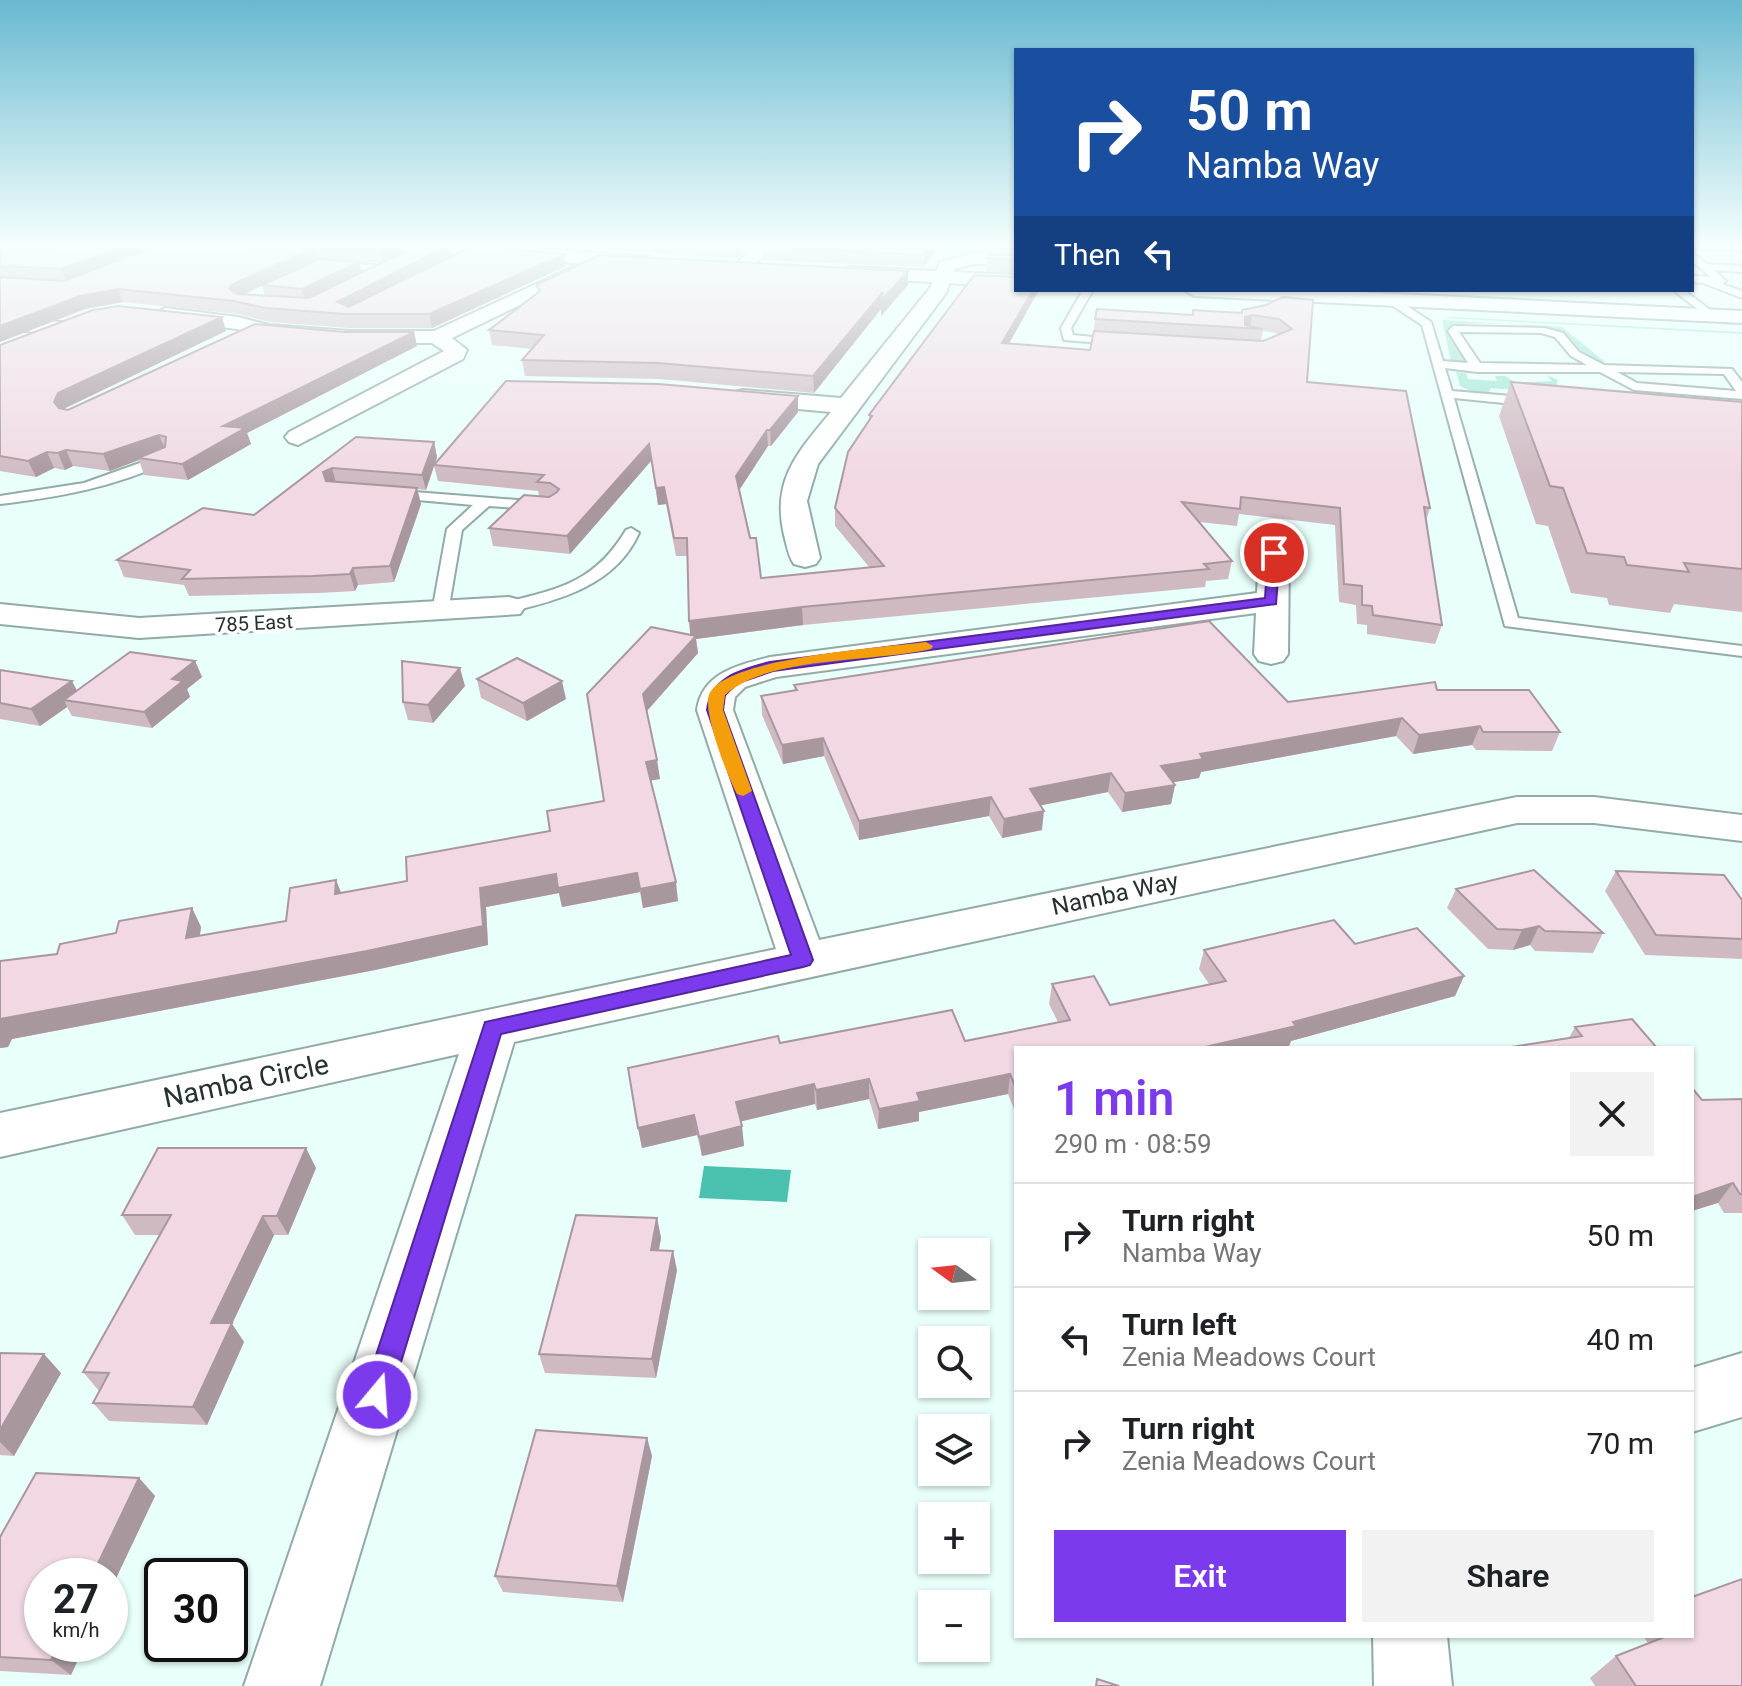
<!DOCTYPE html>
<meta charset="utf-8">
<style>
:root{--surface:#fff;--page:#f2f2f2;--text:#202124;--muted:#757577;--line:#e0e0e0;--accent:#7c3aed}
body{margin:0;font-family:Roboto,sans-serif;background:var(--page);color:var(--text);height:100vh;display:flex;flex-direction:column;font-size:30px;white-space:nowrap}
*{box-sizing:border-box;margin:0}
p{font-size:26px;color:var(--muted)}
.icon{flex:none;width:44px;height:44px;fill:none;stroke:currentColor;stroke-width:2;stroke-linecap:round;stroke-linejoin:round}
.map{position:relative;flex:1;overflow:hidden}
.side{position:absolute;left:1014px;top:1046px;width:680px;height:592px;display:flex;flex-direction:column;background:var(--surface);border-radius:0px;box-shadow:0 2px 6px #0004}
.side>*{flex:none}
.hud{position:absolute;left:1014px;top:48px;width:680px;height:244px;border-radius:0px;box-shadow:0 2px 6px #0004;background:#1a4fa0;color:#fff;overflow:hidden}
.needle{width:52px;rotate:285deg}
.tools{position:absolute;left:918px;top:1238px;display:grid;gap:16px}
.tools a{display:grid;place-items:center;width:72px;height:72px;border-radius:0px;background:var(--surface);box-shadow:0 2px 6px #0004;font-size:40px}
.speed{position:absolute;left:24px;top:1558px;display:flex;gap:16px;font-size:40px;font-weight:700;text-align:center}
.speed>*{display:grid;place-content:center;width:104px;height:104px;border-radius:50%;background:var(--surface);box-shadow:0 2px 6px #0004;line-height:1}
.speed small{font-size:20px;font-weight:400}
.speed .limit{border:4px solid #111;border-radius:12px;background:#fff;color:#111}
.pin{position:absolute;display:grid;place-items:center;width:68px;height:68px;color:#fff;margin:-34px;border:4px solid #fff;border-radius:50%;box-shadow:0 2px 8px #0007}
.me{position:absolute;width:88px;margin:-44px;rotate:18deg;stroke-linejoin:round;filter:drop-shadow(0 0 6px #0008)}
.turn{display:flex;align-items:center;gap:28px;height:168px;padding:0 40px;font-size:36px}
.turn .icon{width:104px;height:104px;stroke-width:2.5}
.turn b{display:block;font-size:56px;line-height:68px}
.then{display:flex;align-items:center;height:76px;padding:0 40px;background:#0003;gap:16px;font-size:30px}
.round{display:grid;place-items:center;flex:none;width:84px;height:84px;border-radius:0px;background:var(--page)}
.headline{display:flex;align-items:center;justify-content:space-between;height:136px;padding:0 40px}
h1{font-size:48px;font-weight:600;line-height:60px;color:var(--accent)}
.primary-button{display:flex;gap:16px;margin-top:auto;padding:16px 40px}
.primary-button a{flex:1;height:92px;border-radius:0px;background:var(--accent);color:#fff;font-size:32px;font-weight:600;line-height:92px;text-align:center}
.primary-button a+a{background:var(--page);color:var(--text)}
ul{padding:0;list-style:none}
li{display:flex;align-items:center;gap:24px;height:104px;padding:0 40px;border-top:2px solid var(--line)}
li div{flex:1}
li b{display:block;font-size:30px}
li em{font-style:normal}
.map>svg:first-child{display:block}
.green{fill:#a0e5d7}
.water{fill:#4ac1ae}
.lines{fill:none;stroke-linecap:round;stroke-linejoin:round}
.lane-casing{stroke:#91aba6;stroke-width:4}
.street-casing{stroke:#91aba6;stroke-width:4}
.secondary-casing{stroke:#91aba6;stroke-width:4}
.lane{fill:#fff;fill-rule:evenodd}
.street{fill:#fff;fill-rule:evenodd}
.secondary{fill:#fff;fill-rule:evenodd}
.wall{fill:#cfbac2;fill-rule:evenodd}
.shaded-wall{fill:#a9979e}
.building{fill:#f1d8e2;stroke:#a9979e;stroke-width:2}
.route{fill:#7c3aed;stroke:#51269a;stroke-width:2}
.slow{fill:#f59e0b}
.labels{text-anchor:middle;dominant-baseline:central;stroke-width:7;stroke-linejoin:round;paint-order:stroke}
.far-street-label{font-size:20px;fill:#26312f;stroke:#fff}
.street-label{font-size:24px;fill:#26312f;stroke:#fff}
.near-street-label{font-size:28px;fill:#26312f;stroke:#fff}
</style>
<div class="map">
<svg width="1742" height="1686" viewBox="0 0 1742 1686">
<rect width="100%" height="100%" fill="#e8fffa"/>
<g class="green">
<path d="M1452 317 1742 332V334L1444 318Z"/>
<path d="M1442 320 1562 327 1605 362C1585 362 1578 344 1564 335 1546 324 1464 319 1446 329L1465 361 1464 363 1451 361Z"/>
<path d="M1456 372 1466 373 1468 379 1497 381 1495 376H1506L1515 383 1552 381 1546 375 1558 380 1556 385 1573 395 1491 388 1488 393 1470 391 1460 386Z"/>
</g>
<path class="water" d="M704 1166 791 1170 787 1202 699 1198Z"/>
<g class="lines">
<g class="lane-casing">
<g id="lane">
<path d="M100 244 171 247 191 244 172 253Z"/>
<path d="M1692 244 1742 245V251L1692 248Z"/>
<path d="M1692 253 1707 264 1742 266V272L1714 270 1726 281 1722 284 1742 291V298L1703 283 1692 282V276L1711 277 1692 261Z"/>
<path d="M332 262 385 266 390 269 385 272 329 267Z"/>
<path d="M1083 290H1093L1071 328 1073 335 1122 340 1126 341V345L1064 340 1061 328Z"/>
<path d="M1673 290H1684L1718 316 1709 318Z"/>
<path d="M1387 298H1395L1431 322 1443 361 1468 363 1448 331 1453 326 1545 328 1563 333 1579 352 1604 365 1732 369 1742 382V399L1634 390 1600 372H1477L1445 368 1452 391 1534 398 1540 402 1534 406 1454 398 1518 618 1742 646V656L1505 626 1422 325 1387 302ZM1459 332 1541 333 1555 337 1571 356 1587 365 1480 363ZM1617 372 1724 374 1736 391 1637 383Z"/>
<path d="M165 454 170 455V461C115 487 60 497 0 504V496L84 483Z"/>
<path d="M389 490 542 502 549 506 542 510 489 506 462 530 448 612 440 617 432 612 447 529 473 505 384 497 382 494Z"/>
<path d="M631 528 639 533C616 585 560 600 509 612L501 607 503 603C560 589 595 582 626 530Z"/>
</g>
</g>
<g class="street-casing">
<g id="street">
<path d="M756 244H774L747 273H735L732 269 735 265Z"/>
<path d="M972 254 1016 255V265L973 264 954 269 946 293 818 464 807 501 820 558 816 564 805 567 794 564C788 556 787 545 784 535 771 480 798 452 831 412L743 404 735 402 731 397 735 392 743 390 841 398 930 288 940 262Z"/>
<path d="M588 260 597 265 594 269 452 338 467 350 463 359 298 445 289 442 285 437 289 432 444 351 432 343H349L269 337 237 329 165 320 155 314 165 308 238 317 269 325 349 331H434Z"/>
<path d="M0 317 61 322 71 328 61 334 0 329Z"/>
<path d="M1274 544 1285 547 1289 553 1288 654 1283 661 1271 664 1259 661 1254 654 1256 613 776 677 745 687 735 697 733 710 819 940 1517 797H1594L1742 815V841L1594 823H1517L514 1042 320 1686H244L459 1054 0 1157V1113L776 949 697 710C702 673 738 665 770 657L1257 593 1259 553 1263 547Z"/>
<path d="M509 597 520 600 525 607 520 614 139 638 0 624V604L139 618Z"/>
<path d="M1742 1353V1417L1692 1432V1368Z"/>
<path d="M1373 1636H1447L1452 1686H1374Z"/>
</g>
</g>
<g class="secondary-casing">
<g id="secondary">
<path d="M382 244H472L650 257 659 263 650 269 391 249Z"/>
<path d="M851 267 1016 275V287L844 277 841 273 844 269Z"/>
<path d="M1184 290H1317L1742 311V323L1194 296Z"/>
</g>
</g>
<use href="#lane" class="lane"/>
<use href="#street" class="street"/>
<use href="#secondary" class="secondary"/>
</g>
<g class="wall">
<path d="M0 244H144L146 250 232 246 249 248 248 244H401L403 252 450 245 452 256 566 266 432 328H349L270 322 238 314 123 302 85 309 0 342ZM359 262 381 263 361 273ZM262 286 265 295 244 294Z"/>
<path d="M522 244H751L737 258Z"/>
<path d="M943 244 923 267 763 260V247Z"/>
<rect x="1000" y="244" width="16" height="8"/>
<path d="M1016 255V273L986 271 987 258Z"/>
<path d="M536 285H908L881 316V309L814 393 660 379 525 376 522 360 532 349 492 345 489 330 538 292Z"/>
<path d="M1016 290H1039L1009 344 1090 350 1097 309 1192 315 1193 310 1241 313 1242 310 1266 305 1283 297 1307 382 1430 508 1426 521 1442 625 1435 644 1367 634V625L1357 624 1356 605 1339 602 1335 525 1239 514 1237 526 1199 522 1232 561 1228 579 1206 581 1205 587 803 625 696 639 698 653 647 711 660 779 650 780 678 901 643 908 640 892 562 907 559 893 486 907 488 945 375 970 12 1039 8 1047 0 1048V961L57 954 192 908 201 927 200 936 286 921 336 880 341 893 407 881 550 831 604 801 587 694 690 635 687 556H676L666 504 658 505 651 461 570 554 493 546 489 528 539 496 538 491 438 481 434 466 426 490 417 489 421 504 394 582 358 585 355 591 319 593 189 596 184 585 124 577 117 560 254 515 356 437 434 442 437 457 435 464 798 412 771 446H768L739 489 761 578 870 568 835 526V508L869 421V415ZM1263 331 1276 333 1279 335 1261 341Z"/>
<path d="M226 331 64 409 68 410 345 332H414L417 346 247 433 251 444 188 480 144 475 139 460 110 471 73 466 65 470 54 468 36 477 0 471V345Z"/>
<path d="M1511 382 1742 402V612L1674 604 1670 613 1609 605 1607 598 1571 593 1548 526 1536 524 1499 416Z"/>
<path d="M195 661 202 677 187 689 190 697 152 728 72 716 67 707 40 726 0 719V670L77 690Z"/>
<path d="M477 679 566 699 527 721 481 698Z"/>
<path d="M794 685 1288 702 1437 690 1560 732 1552 751 1476 750 1472 745 1413 754 1396 736 1201 772 1199 778 1173 782 1175 785 1171 804 1122 812 1108 792 1041 805 1042 830 1002 838 989 816 859 840 824 756 783 764 762 715 761 696 795 691Z"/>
<path d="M465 686 433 723 408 720 403 702Z"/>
<path d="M1616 871 1742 900V959L1645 955 1605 891Z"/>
<path d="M1456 889 1603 933 1593 953 1535 951 1530 945 1513 950 1488 949 1447 908Z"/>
<path d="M1355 944 1464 976 1455 996 1291 1041 1289 1046 1280 1048H1016V1110L1015 1111 1008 1094 919 1112V1121L878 1129 869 1099 817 1110 815 1104 741 1121 744 1146 702 1156 697 1135 642 1148 638 1128 780 1043 965 1041 1058 1022 1049 1004 1052 984 1110 1005 1209 984 1199 969 1204 950Z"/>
<path d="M1575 1027 1657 1048 1569 1038Z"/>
<path d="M1742 1099V1213H1724L1718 1203 1702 1100Z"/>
<path d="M316 1168 288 1235H274L232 1324 244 1342 207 1425 109 1421 93 1403 99 1391 83 1372 160 1235H135L122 1215Z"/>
<path d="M657 1218 661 1238 659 1250 677 1270 656 1378 545 1373 539 1354Z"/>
<path d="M0 1353 61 1373 14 1456 0 1455Z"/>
<path d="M647 1438 652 1456 623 1602 503 1592 495 1576Z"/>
<path d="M139 1478 155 1496 110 1591V1576L42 1644H85L71 1675 0 1671V1537Z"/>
<path d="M1643 1636H1692L1742 1686H1595L1590 1678 1616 1656 1648 1643Z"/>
</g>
<g class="shaded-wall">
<path d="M49 244H70L52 251Z"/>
<path d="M131 244H144L147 253 67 282 61 269Z"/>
<path d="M281 244H303L284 253Z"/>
<path d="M393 244H401L403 253 382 263 379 251Z"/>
<path d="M738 244H751L737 258 736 246Z"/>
<path d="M933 244H943L923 267V255Z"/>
<path d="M450 245 452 257 343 314 337 302Z"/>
<path d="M314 248 318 260 235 298 233 302 229 289 231 285Z"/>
<path d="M565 254 566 266 432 328 429 314Z"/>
<path d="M359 262 362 273 305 301 302 289Z"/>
<path d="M908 271V285L881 316V309L814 393 813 376 883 292Z"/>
<path d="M118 289 123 302 85 309 0 342V326L80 296Z"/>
<path d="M1033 290H1039L1001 357 1002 343Z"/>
<path d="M1252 315 1250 329 1243 328 1245 317Z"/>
<path d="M222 317 226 331 65 408 60 418 54 402 58 393Z"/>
<path d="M414 332 417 346 247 433 251 444 188 480 182 464 223 426Z"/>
<path d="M798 396V412L771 446 770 430Z"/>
<path d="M767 430 768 446 738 492 736 476Z"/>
<path d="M159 435 166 451 138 458 139 460 110 471 103 454Z"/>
<path d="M434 442 437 457 426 490 422 475Z"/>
<path d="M649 444 651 461 570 554 567 536Z"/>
<path d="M66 450 73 466 65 470 58 453Z"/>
<path d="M47 452 54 468 36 477 28 461Z"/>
<path d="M332 468 336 483 328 487 323 472Z"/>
<path d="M664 487 666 504 658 505 656 488Z"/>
<path d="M417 488 421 504 394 582 390 566Z"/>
<path d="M353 568 358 585 355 591 350 574Z"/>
<path d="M802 607 803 625 696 639 698 653 646 712 643 694 691 640 689 621Z"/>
<path d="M195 661 202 677 187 689 190 697 152 728 144 712 172 679Z"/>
<path d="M460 668 465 686 433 723 428 705Z"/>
<path d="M72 681 81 698 64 700 67 707 40 726 31 709Z"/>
<path d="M562 681 566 699 527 721 523 703Z"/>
<path d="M1402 718 1396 736 1201 772 1199 778 1157 785 1161 766 1200 754Z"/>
<path d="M1480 726 1472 745 1413 754 1419 735Z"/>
<path d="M823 738 824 756 783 764 782 745Z"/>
<path d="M657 760 660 779 649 781 646 762Z"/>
<path d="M1111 773 1108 792 1028 808 1030 789Z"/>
<path d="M1175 785 1171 804 1122 812 1125 793Z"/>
<path d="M991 797 989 816 859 840V821Z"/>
<path d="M1044 811 1042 830 1002 838 1004 819Z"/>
<path d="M637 873 640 892 562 907 559 893 486 907 488 945 375 970 12 1039 8 1047 0 1048V1019L480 888 556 874Z"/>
<path d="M336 880 344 900 335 894Z"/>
<path d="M676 882 678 901 643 908 640 889Z"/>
<path d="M192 908 201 927 196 958 186 938Z"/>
<path d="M1539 926 1530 945 1513 950 1522 930Z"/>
<path d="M1464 976 1455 996 1291 1041 1289 1046 1280 1048H1201Z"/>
<path d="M1010 1074 1008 1094 919 1112V1121L878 1129 879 1109 917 1093Z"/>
<path d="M869 1079V1099L817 1110 816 1090Z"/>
<path d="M814 1084 815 1104 739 1122 736 1102Z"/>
<path d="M694 1115 697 1135 642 1148 638 1128Z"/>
<path d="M742 1126 744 1146 702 1156 699 1137Z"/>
<path d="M306 1148 316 1168 288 1235 277 1216Z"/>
<path d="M1733 1183 1718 1203 1692 1211V1197Z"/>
<path d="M263 1216 274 1235 232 1324 244 1342 207 1425 193 1407 211 1323Z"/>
<path d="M657 1218 661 1238 655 1269 651 1250Z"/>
<path d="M673 1251 677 1270 656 1378 652 1359Z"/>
<path d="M44 1354 61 1373 14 1456 0 1442V1430Z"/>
<path d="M647 1438 652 1456 623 1602 617 1586Z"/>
<path d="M139 1478 155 1496 110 1591V1576H92Z"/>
<path d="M59 1644H85L71 1675 51 1660Z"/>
</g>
<g class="building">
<path d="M64 244H131L61 269 0 266V248L48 251Z"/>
<path d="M161 244H223L281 253 298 244H393L379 251 314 248 231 285 229 289 237 294 309 298 420 244 450 245 337 302 349 307 472 246 565 254 429 314H345L265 308 234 301 118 289 80 296 0 326V277L64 281Z"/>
<path d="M709 244H738L736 246Z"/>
<path d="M766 244H933L923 255 763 247Z"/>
<path d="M599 255 908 271 881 301 883 292 813 376 658 363 522 360 544 335 489 330 540 291 536 285Z"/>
<path d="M989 255H1016V260L987 258Z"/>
<path d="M320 259 359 262 302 289 262 285Z"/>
<path d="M974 275 1016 277V290H1033L1002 343 1090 350 1094 331 1263 341 1292 329 1279 319 1252 315 1245 317V325L1263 329 1095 319 1097 309 1193 315V310L1242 313V310L1266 305 1283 297 1313 300 1307 382 1406 391 1430 508 1424 507 1442 625 1373 615 1372 606 1362 605V586L1344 584 1340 508 1241 497 1240 509 1182 502 1232 561 1204 564 1209 569 802 607 689 621 687 538H674L664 487 656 488 649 444 567 536 489 528 524 495 549 497 557 492 559 489 550 483 537 482 544 475 434 465 506 381 658 384 798 396 770 430H767L736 476 750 538H756L761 578 884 566 835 508 848 452 872 416 869 415Z"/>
<path d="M118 306 222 317 58 393 54 402 59 408 68 410 255 324 345 332H414L223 426 245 428 182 464 138 458 165 447 166 437 159 435 103 454 66 450 58 453 47 452 28 461 0 456V345L93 310Z"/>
<path d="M1511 382 1742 402V569L1684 563 1689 572 1627 565 1624 557 1587 553 1563 488 1550 486Z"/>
<path d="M356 437 434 442 422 475 332 468 323 472 326 481 417 488 390 566 353 568 350 574 313 576 182 579 190 570 117 560 203 508 254 515Z"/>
<path d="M1209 621 1288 702 1435 682 1437 690H1529L1560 732H1483L1480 726 1419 735 1402 718 1200 754 1203 759 1161 766 1175 785 1125 793 1111 773 1030 789 1044 811 1004 819 991 797 859 821 823 738 782 745 761 696 797 690 794 685Z"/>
<path d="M651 627 696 636 643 694 657 760 646 762 676 882 640 889 637 873 558 888 556 874 480 888 483 926 367 951 0 1019V961L57 954 60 944 116 933 119 921 192 908 186 938 286 921 290 888 336 880 335 894 407 881 406 857 550 831 547 811 604 801 587 694Z"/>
<path d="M130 652 195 661 172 679 183 681 144 712 64 700Z"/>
<path d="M517 658 562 681 523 703 477 679Z"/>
<path d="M402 661 460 668 428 705 403 702Z"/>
<path d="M0 670 72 681 31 709 0 703Z"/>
<path d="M1534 870 1603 933 1545 931 1539 926 1522 930 1497 929 1456 889Z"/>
<path d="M1616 871 1724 875 1742 900V939L1656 935Z"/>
<path d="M1334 920 1355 944 1417 928 1464 976 1293 1022 1296 1026 1201 1048H1016V1088L1010 1074 917 1093 920 1101 879 1109 869 1079 816 1090 814 1084 736 1102 742 1126 699 1137 694 1115 638 1128 628 1068 778 1036 780 1043 952 1010 965 1041 1070 1020 1052 984 1094 976 1110 1005 1226 981 1204 950Z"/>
<path d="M1632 1019 1657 1048H1505L1582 1036 1575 1027Z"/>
<path d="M1692 1088 1702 1100 1742 1099V1194H1740L1733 1183 1692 1197Z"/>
<path d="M158 1148H306L277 1216H263L211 1323H232L193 1407 93 1403 109 1373 83 1372 171 1215H122Z"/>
<path d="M576 1215 657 1218 651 1250 673 1251 652 1359 539 1354Z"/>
<path d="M0 1353 44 1354 0 1430Z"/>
<path d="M536 1430 647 1438 617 1586 495 1576Z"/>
<path d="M36 1473 139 1478 92 1576H42V1644H59L51 1660 0 1657V1537Z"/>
<path d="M1742 1579V1686H1636L1616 1656 1667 1636H1692V1597Z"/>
<path d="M1097 1679 1119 1686H1096Z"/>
</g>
<linearGradient id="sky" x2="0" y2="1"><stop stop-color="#69b9d1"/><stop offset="0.51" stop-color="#f5fffd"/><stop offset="1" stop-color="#f5fffd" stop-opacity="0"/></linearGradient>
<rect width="1742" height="481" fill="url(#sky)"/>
<path class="route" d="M1274 549 1280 553 1276 604 773 671 738 683 725 695 723 710 813 960 810 965 803 967 501 1034 391 1395 387 1404 377 1409 367 1404 363 1395 485 1022 791 955 707 710C711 677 740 670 770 662L1265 598 1268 553Z"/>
<path class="slow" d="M926 642 933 646 931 649C872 663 770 655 725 695L723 710 752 791 743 796 737 794C728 778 703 713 709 695 722 658 887 647 926 642Z"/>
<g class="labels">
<g class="far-street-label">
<text transform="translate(254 623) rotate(-3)">785 East</text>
</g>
<g class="street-label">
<text transform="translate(1115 894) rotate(-12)">Namba Way</text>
</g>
<g class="near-street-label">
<text transform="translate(246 1081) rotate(-12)">Namba Circle</text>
</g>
</g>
</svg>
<div class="tools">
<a><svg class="needle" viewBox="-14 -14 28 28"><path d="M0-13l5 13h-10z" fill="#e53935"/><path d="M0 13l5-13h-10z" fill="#757577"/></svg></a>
<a><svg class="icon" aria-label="search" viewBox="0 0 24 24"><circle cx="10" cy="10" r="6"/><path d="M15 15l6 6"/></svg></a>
<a><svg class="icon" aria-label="layers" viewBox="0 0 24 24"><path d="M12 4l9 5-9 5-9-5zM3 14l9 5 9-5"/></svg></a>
<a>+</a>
<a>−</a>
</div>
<div class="speed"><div>27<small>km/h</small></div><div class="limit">30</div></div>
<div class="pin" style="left:1274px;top:553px;background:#d93025"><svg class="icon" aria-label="arrive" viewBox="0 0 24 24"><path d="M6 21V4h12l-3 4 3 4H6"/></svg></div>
<svg class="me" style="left:377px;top:1395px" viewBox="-20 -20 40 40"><circle r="17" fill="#7c3aed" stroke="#fff" stroke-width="3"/><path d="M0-11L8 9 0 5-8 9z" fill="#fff"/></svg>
<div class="hud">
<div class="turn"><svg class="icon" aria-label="right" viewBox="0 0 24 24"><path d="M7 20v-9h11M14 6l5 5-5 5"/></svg><div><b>50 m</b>Namba Way</div></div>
<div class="then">Then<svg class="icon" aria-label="left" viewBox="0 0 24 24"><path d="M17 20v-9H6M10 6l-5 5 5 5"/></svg></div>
</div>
<section class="side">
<div class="headline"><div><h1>1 min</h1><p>290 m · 08:59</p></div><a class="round"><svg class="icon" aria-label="close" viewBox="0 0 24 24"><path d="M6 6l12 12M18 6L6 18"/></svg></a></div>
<ul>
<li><svg class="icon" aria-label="right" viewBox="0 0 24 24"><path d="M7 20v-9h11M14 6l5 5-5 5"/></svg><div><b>Turn right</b><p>Namba Way</p></div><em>50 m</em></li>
<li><svg class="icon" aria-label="left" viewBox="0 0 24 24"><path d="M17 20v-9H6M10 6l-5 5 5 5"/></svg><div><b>Turn left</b><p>Zenia Meadows Court</p></div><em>40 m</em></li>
<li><svg class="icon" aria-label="right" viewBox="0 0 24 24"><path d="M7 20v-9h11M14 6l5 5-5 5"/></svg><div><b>Turn right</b><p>Zenia Meadows Court</p></div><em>70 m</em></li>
</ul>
<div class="primary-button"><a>Exit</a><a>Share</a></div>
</section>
</div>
